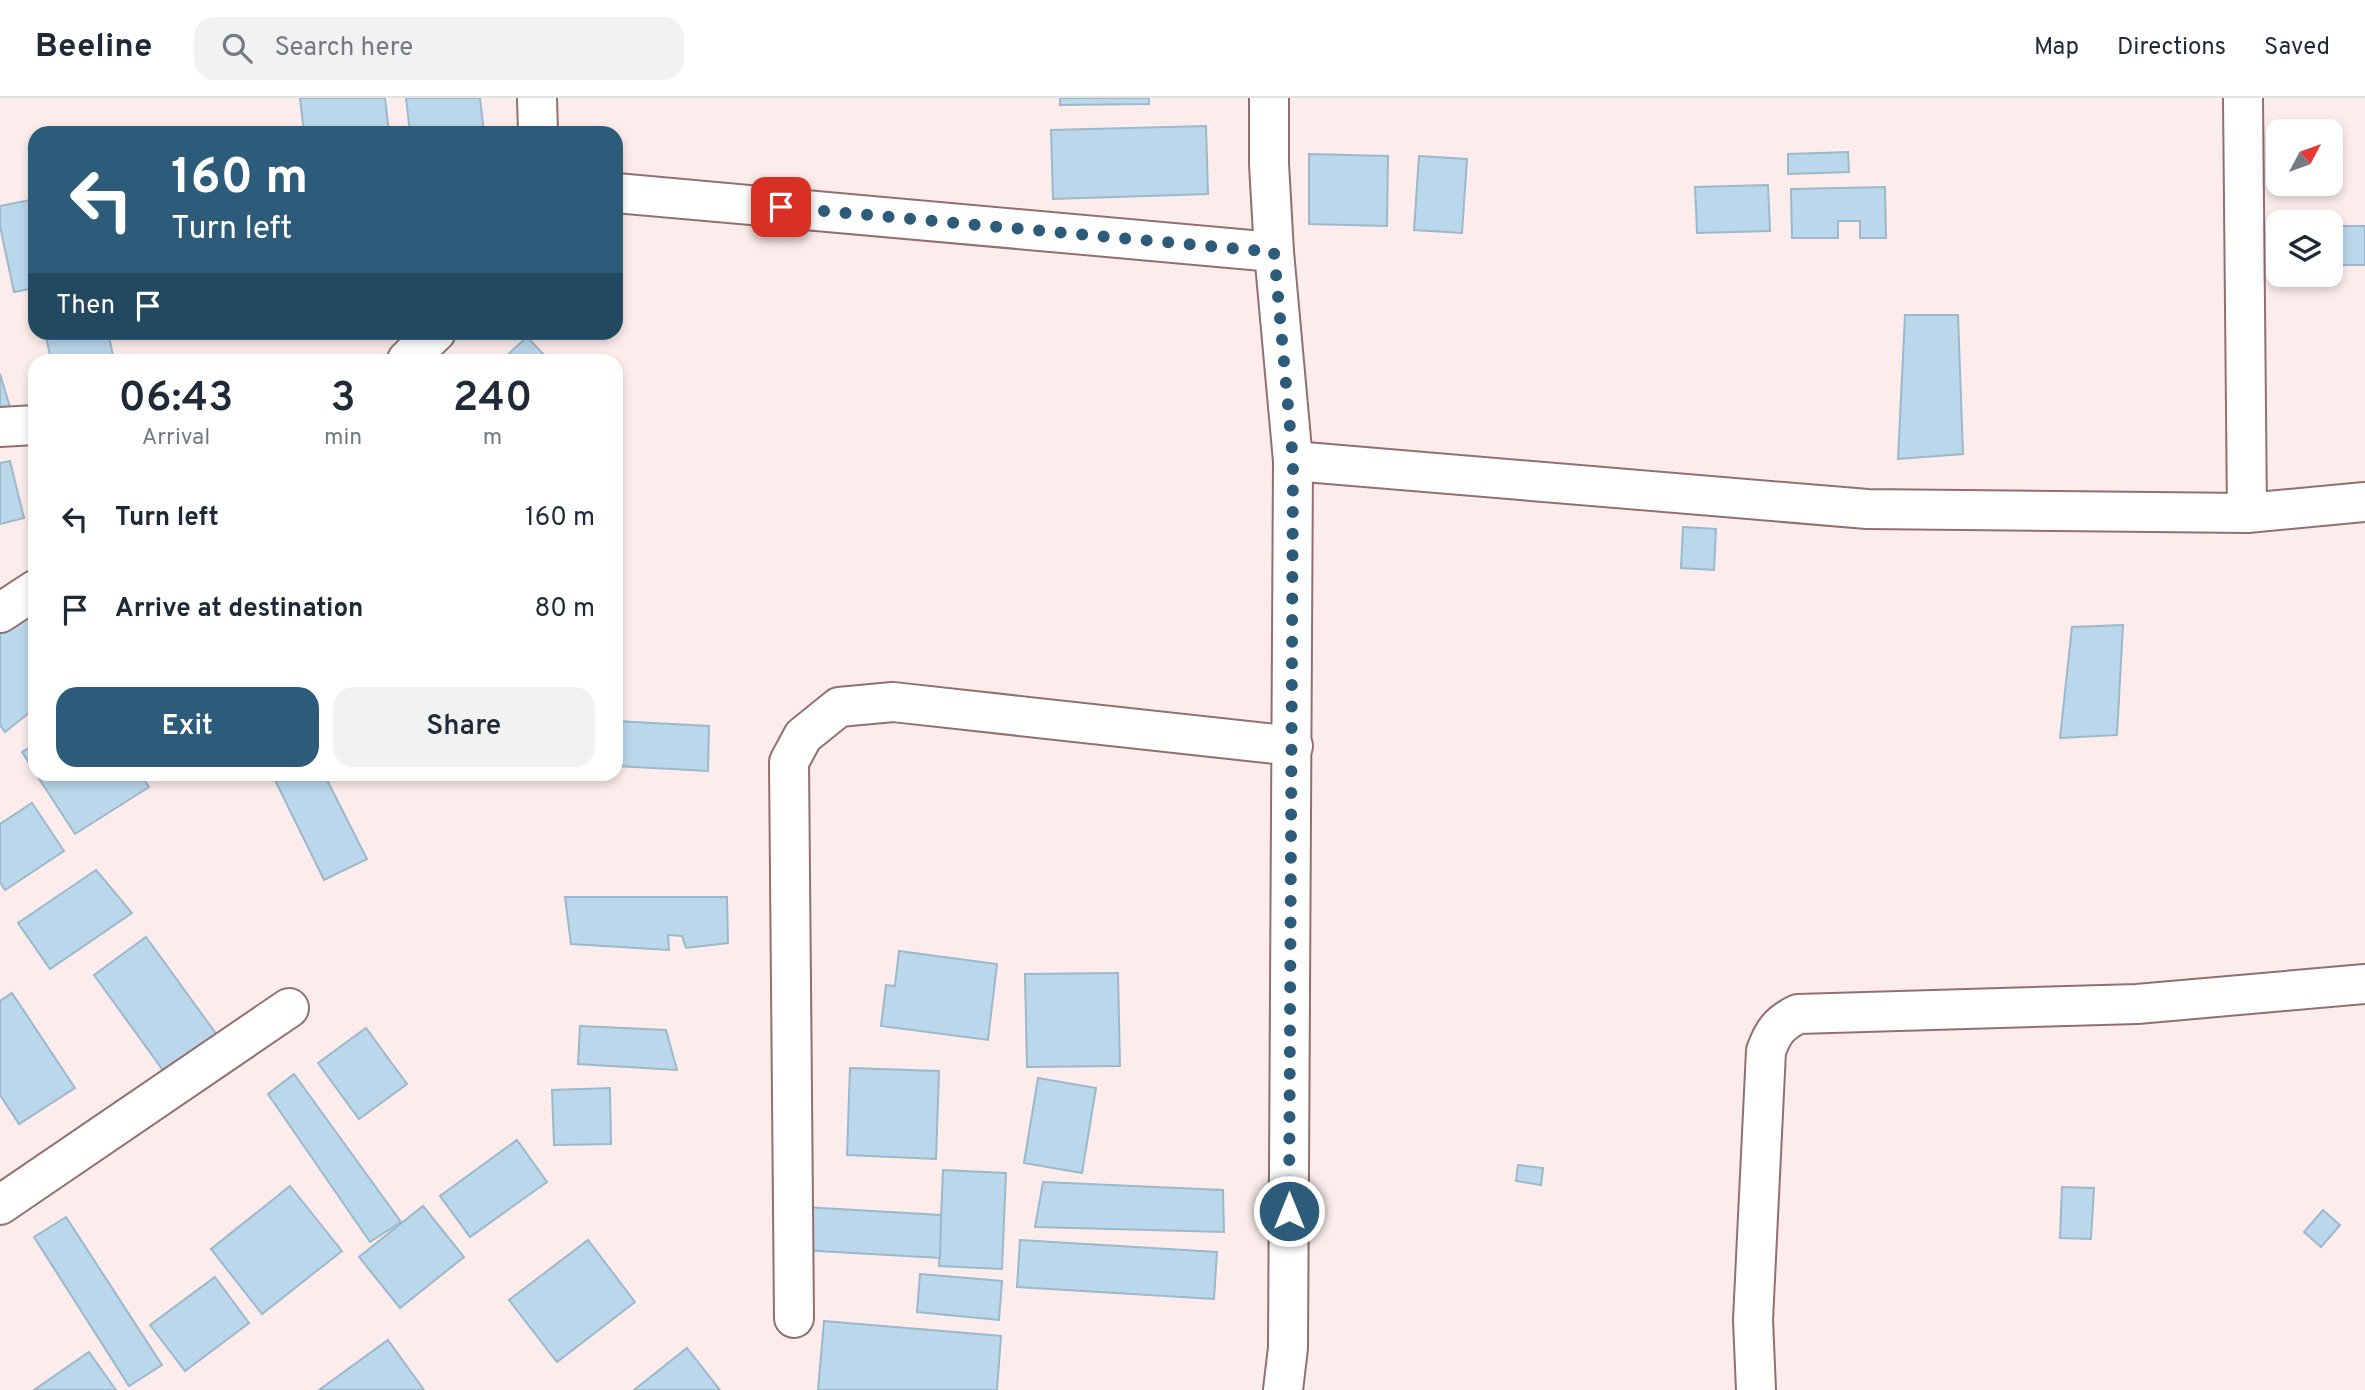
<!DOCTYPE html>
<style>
:root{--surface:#fff;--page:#f2f2f3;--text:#1f2937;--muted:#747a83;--line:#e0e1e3;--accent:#2c5c7a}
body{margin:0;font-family:Overpass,sans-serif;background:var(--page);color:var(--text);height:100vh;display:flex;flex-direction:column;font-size:26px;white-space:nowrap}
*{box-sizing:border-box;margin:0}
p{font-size:23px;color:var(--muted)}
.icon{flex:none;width:38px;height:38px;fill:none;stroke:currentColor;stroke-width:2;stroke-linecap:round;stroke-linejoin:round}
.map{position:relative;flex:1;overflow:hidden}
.details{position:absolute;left:28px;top:256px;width:595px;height:427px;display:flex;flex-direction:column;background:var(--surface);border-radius:21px;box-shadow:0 4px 10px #0003}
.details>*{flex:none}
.top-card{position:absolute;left:28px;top:28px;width:595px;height:214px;border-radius:21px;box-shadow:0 4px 10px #0003;background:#2c5c7a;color:#fff;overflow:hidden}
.needle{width:46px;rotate:49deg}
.tools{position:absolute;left:2266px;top:21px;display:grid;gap:14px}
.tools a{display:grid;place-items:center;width:77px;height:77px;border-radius:14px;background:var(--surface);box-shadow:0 4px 10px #0003;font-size:35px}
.pin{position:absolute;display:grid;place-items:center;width:60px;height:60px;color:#fff;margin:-30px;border-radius:14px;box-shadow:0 4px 10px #0006}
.me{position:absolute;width:77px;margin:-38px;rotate:0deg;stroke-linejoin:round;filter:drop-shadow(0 0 5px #0008)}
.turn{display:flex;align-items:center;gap:24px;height:147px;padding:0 28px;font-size:32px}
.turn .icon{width:91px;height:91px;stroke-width:2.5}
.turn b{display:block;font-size:49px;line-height:60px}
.then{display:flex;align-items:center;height:66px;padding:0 28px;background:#0003;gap:14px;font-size:26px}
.eta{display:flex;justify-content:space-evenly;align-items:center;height:119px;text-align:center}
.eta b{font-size:42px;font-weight:600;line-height:49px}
.action{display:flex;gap:14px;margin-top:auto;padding:14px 28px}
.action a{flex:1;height:80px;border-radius:21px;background:var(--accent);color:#fff;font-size:28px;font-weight:600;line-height:80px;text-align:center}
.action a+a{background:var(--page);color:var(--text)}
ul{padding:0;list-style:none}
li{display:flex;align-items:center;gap:21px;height:91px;padding:0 28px}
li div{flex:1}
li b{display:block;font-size:26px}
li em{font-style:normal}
header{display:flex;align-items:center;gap:42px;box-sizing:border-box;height:98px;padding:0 35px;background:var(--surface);border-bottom:2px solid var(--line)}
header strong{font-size:33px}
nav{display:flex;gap:38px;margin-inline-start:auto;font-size:24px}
.search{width:490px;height:63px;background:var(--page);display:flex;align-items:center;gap:18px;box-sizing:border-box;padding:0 24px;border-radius:21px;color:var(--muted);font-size:26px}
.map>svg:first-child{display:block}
.building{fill:#bbd7ec;stroke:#9cb8cb;stroke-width:2}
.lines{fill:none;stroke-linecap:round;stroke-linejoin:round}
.minor-casing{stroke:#91706f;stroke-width:42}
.minor{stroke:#fff;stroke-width:38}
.route{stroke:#2c5c7a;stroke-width:12;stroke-dasharray:0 21.6}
</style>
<header>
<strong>Beeline</strong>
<div class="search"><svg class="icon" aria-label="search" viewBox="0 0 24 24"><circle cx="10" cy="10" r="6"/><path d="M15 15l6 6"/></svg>Search here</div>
<nav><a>Map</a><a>Directions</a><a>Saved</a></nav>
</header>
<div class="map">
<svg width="2365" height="1292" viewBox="0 0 2365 1292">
<rect width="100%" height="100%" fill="#fcedec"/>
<g class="building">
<path d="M300 0H385L389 35H304Z"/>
<path d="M406 0H480L484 35H410Z"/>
<path d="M1060 0H1149V6L1060 7Z"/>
<path d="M1206 28 1208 96 1053 101 1051 32Z"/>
<path d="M1848 54 1849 74 1788 76V56Z"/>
<path d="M1309 56 1388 58 1387 128 1309 126Z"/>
<path d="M1419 58 1467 61 1462 135 1414 132Z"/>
<path d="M1768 87 1770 133 1697 135 1695 89Z"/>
<path d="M1885 89 1886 140H1860V123H1838V140H1792L1791 91Z"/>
<path d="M35 101V190L14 194 0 128V108Z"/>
<rect x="2331" y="128" width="34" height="39"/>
<path d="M1905 217H1958L1963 356 1898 361Z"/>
<path d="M45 234H108L114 262H51Z"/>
<path d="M527 239 549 262H502Z"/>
<path d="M0 276 12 316 0 315Z"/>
<path d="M10 363 24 420 0 426V365Z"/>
<path d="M1683 429 1716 431 1714 472 1681 470Z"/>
<path d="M35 507V610L5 634 0 627V535Z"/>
<path d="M2123 527 2117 637 2060 640 2072 529Z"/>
<path d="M616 623 709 628 708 673 616 668Z"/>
<path d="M35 646V674L22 654Z"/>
<path d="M36 676H140L149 689 75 736Z"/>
<path d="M272 676H324L367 761 324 782Z"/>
<path d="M32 705 64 753 5 792 0 784V726Z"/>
<path d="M96 772 132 815 50 871 18 825Z"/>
<path d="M565 799H727L728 845 686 850 682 838 668 837 669 852 571 846Z"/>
<path d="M146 839 217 937 165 975 94 877Z"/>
<path d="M899 853 997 866 988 942 881 928 886 887 895 888Z"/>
<path d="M1118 875 1120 968 1027 969 1025 876Z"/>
<path d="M12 895 75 990 19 1026 0 997V903Z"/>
<path d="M580 928 666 932 677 972 578 966Z"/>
<path d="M366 930 407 986 359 1021 318 965Z"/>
<path d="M850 970 939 973 936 1061 847 1057Z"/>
<path d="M294 976 401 1124 370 1144 268 996Z"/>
<path d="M1038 980 1096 990 1082 1075 1024 1065Z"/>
<path d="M610 990 611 1046 554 1047 552 992Z"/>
<path d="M517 1042 547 1084 470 1139 440 1098Z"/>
<path d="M1518 1067 1543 1070 1541 1087 1516 1083Z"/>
<path d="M943 1072 1006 1075 1002 1171 939 1168Z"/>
<path d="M1043 1084 1223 1092 1224 1134 1035 1129Z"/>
<path d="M290 1088 342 1153 262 1216 211 1151Z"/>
<path d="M2062 1089 2094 1090 2091 1141 2060 1140Z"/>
<path d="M423 1108 464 1159 400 1210 359 1159Z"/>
<path d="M804 1109 941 1117 940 1160 801 1152Z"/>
<path d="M2323 1112 2340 1127 2321 1149 2304 1134Z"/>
<path d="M66 1119 162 1267 129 1288 34 1139Z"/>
<path d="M588 1142 635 1204 557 1264 509 1202Z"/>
<path d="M1020 1142 1217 1154 1214 1201 1017 1189Z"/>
<path d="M920 1176 1002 1183 999 1222 917 1214Z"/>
<path d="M215 1179 249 1225 185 1273 150 1227Z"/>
<path d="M824 1223 1001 1238 997 1292H818Z"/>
<path d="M388 1242 424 1292H319Z"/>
<path d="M687 1250 720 1292H634Z"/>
<path d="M89 1254 116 1292H34Z"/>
</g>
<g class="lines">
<g class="minor-casing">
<g id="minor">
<path d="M537 0 538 35"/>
<path d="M1269 0V66L1274 154 1293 363 1288 1250 1283 1292"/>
<path d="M2243 0 2247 415"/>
<path d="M616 95 1274 154"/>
<path d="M407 262 436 234"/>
<path d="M0 329 35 327"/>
<path d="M1293 363 1867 411 2247 415 2365 404"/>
<path d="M0 515 35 492"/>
<path d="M0 1107 289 910"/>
<path d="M794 1220 789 664 803 638 839 609 893 604 1293 648"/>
<path d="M1756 1292 1753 1222 1766 953C1773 934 1779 925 1798 916L2137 906 2365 886"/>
</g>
</g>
<use href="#minor" class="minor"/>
</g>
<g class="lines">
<path class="route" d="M781 109 1274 154 1293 363 1289 1113"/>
</g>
</svg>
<div class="tools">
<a><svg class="needle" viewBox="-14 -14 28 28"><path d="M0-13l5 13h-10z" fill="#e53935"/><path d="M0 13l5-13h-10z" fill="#747a83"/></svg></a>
<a><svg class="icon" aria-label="layers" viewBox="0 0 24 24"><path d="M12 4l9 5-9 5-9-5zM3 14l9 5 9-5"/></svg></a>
</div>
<div class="pin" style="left:781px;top:109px;background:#d93025"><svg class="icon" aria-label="arrive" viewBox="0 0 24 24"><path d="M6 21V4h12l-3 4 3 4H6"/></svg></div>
<svg class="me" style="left:1289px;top:1113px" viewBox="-20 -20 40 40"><circle r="17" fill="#2c5c7a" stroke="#fff" stroke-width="3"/><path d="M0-11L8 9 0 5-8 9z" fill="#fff"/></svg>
<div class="top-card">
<div class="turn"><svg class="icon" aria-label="left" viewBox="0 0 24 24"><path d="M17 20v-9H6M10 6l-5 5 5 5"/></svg><div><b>160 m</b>Turn left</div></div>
<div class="then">Then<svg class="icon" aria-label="arrive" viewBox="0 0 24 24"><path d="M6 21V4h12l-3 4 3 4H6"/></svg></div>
</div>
<section class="details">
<div class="eta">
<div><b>06:43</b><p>Arrival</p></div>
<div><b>3</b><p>min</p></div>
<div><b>240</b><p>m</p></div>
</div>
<ul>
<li><svg class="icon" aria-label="left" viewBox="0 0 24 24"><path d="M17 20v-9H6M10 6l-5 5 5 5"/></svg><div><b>Turn left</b></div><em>160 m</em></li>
<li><svg class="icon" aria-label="arrive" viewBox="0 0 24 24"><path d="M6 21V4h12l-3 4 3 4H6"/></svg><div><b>Arrive at destination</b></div><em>80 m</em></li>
</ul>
<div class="action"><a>Exit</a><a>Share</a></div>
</section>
</div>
